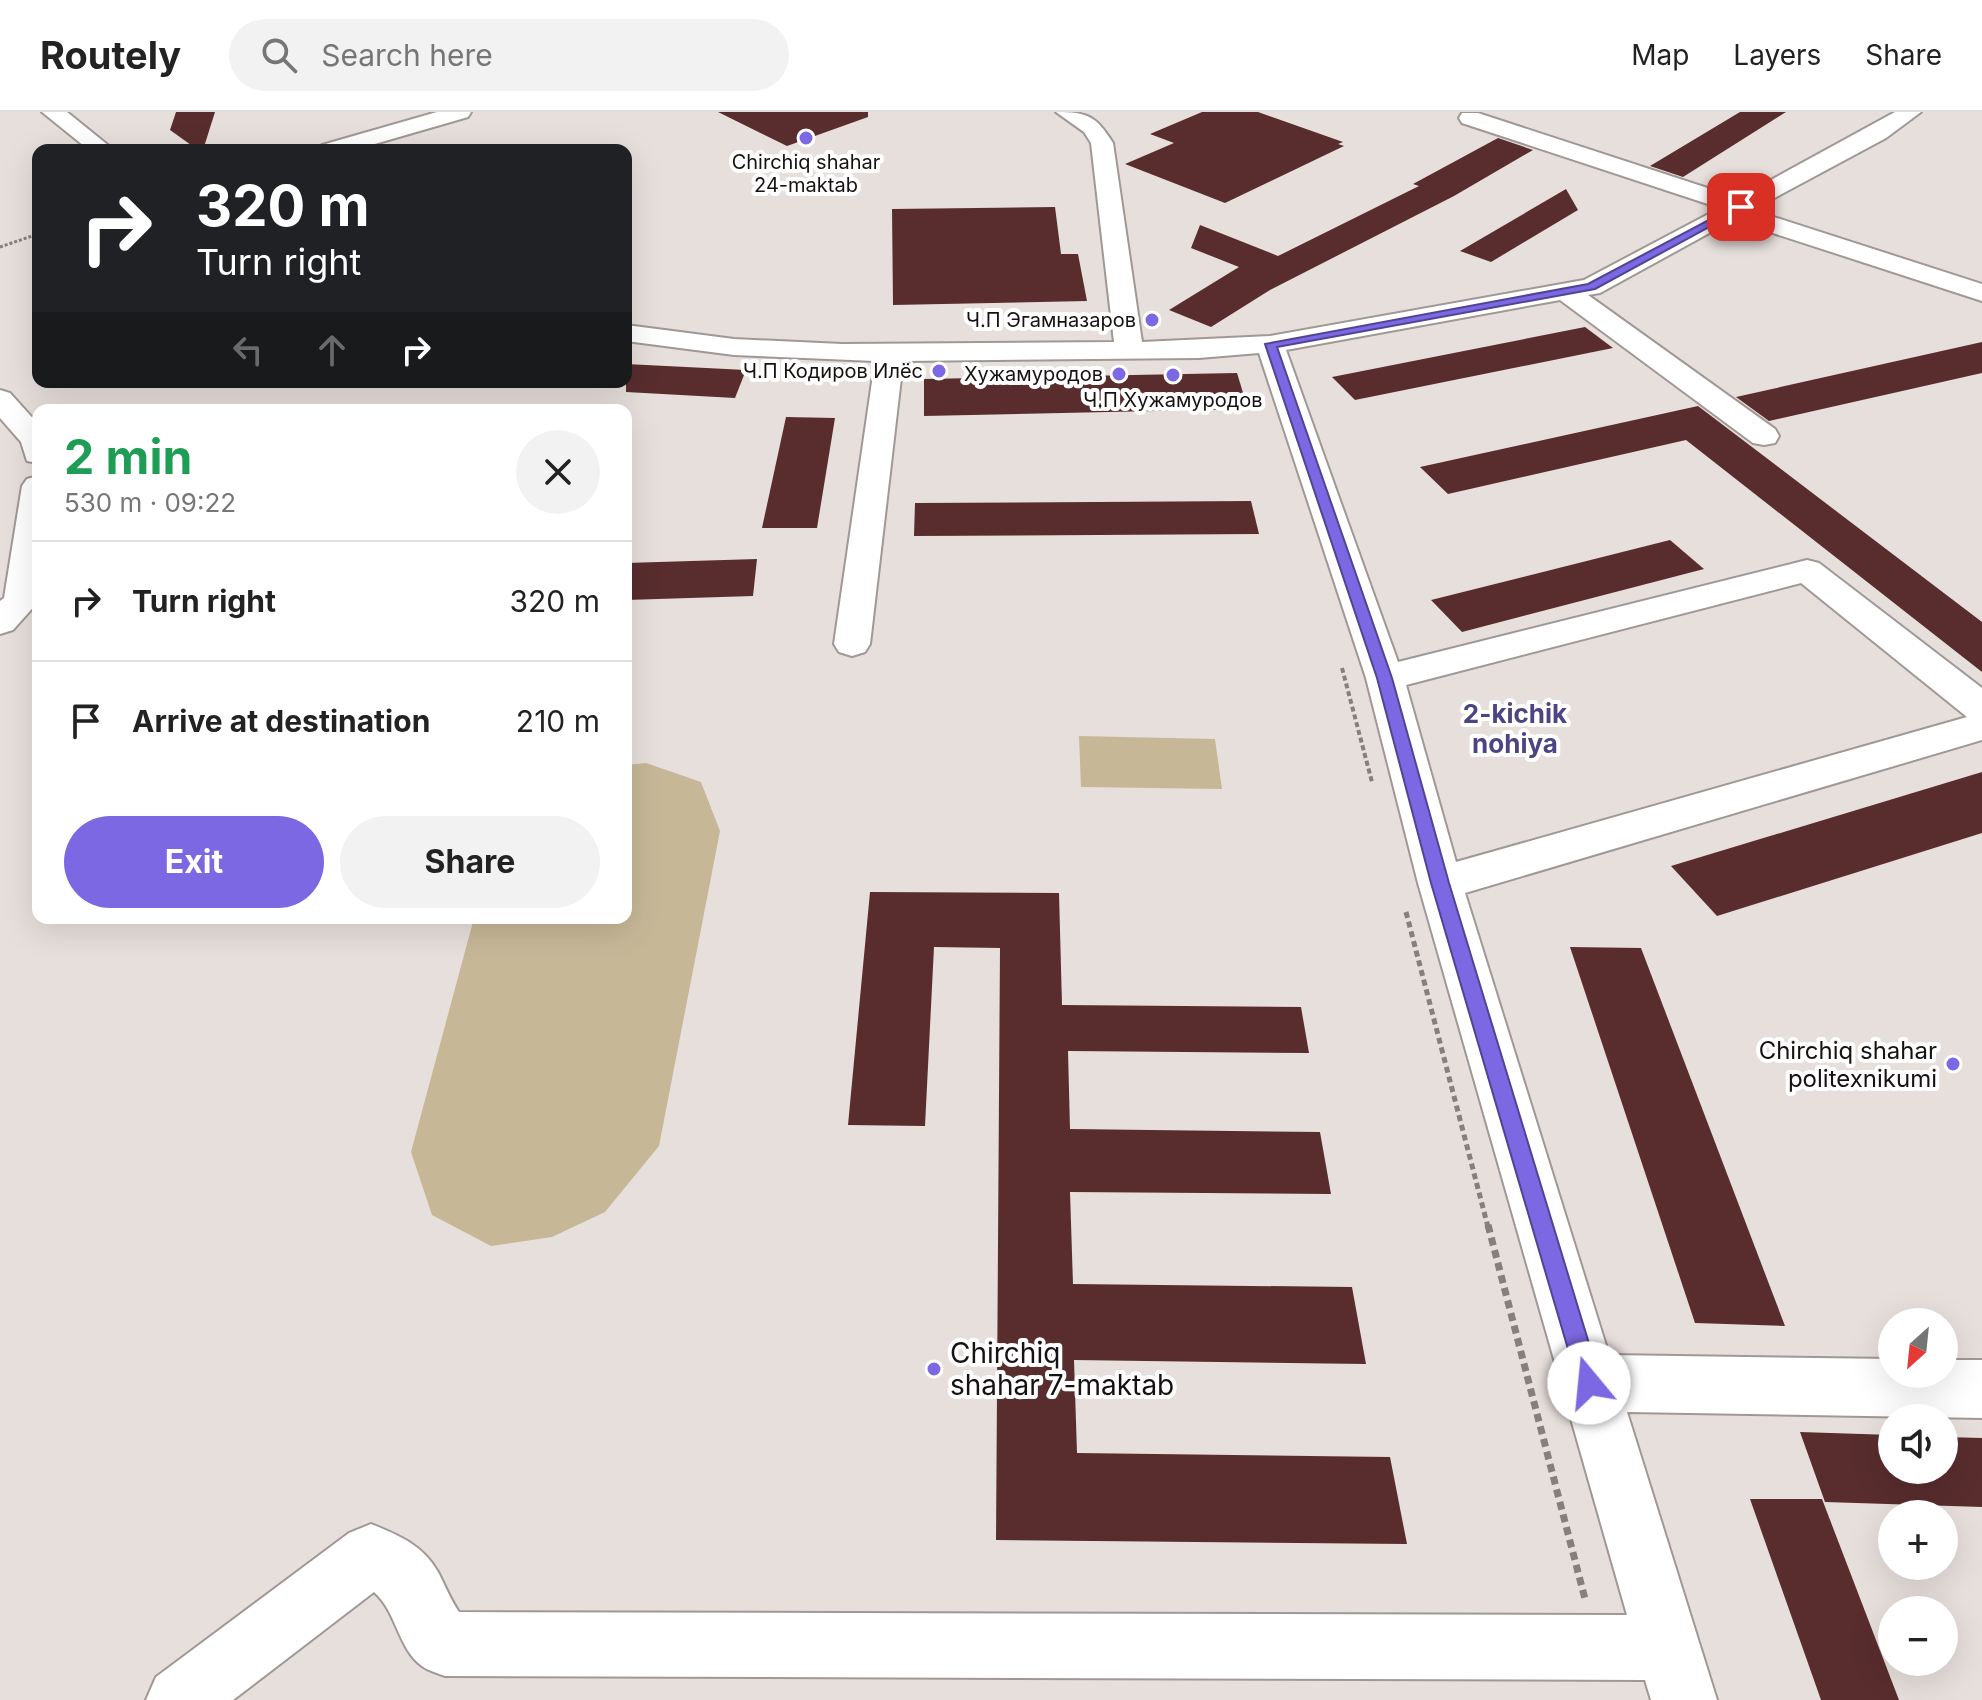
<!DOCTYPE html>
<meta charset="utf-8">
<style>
:root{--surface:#fff;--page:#f2f2f2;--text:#222;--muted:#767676;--line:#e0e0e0;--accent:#7d68e3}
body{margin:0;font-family:Inter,sans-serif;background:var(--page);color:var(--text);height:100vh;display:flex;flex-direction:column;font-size:30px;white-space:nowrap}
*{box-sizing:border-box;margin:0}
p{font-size:26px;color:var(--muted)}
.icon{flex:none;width:44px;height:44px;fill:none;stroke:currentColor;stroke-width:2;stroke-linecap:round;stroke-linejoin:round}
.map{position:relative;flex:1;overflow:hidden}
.sheet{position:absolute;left:32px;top:292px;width:600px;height:520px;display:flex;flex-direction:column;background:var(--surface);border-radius:16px;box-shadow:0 8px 32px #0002}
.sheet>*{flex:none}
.guide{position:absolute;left:32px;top:32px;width:600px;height:244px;border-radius:16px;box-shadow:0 8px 32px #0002;background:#202124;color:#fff;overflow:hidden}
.needle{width:52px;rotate:207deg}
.controls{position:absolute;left:1878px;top:1196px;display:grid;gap:16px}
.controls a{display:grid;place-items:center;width:80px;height:80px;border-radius:50%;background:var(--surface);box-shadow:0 8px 32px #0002;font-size:40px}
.pin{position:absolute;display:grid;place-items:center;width:68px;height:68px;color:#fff;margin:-34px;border-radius:16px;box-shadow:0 4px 12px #0006}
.me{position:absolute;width:88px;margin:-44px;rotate:343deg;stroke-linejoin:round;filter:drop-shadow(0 0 6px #0008)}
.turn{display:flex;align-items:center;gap:28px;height:168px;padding:0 32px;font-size:36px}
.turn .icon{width:104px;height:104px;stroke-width:2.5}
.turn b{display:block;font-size:56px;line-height:68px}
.lanes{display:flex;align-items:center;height:76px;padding:0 32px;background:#0003;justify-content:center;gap:40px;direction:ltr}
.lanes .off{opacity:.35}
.round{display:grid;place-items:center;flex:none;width:84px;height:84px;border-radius:42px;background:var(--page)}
.summary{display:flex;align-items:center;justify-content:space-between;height:136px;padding:0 32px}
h1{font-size:48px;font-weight:700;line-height:60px;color:#1e9e55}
.button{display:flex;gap:16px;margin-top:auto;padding:16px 32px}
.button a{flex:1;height:92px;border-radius:48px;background:var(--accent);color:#fff;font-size:32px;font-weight:700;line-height:92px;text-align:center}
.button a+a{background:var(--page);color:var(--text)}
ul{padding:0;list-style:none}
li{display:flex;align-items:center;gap:24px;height:120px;padding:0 32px;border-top:2px solid var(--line)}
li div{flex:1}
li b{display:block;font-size:30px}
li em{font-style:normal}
header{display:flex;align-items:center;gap:48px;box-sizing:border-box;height:112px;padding:0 40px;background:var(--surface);border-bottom:2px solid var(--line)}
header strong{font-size:38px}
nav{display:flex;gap:44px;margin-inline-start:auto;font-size:28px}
.search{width:560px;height:72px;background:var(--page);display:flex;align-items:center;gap:20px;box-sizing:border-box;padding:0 28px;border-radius:44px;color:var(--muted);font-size:30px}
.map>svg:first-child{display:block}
.green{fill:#c6b897}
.building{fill:#592d2e}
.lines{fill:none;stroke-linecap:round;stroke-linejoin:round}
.minor-casing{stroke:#9f9895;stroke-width:4}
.path-far3{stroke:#857f7d;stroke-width:3;stroke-dasharray:3 2;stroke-linecap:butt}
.path-far2{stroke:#857f7d;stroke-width:4;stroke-dasharray:5 3;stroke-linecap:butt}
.path-far1{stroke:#857f7d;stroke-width:5;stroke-dasharray:6 4;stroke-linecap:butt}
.path{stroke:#857f7d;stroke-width:7;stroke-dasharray:8 5;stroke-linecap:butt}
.minor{fill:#fff;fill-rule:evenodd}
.route{fill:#7d68e3;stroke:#514494;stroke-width:2}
.poi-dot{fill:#7d68e3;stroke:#fff;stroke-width:3}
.labels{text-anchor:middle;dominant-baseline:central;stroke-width:8;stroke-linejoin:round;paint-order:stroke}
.far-poi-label{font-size:20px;fill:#151211;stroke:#fff;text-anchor:end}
.poi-label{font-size:24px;fill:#151211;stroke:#fff;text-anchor:end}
.neighbourhood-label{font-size:26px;font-weight:bold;fill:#4d4583;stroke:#fff}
.near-poi-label{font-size:28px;fill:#151211;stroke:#fff;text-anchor:start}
</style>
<header>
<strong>Routely</strong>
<div class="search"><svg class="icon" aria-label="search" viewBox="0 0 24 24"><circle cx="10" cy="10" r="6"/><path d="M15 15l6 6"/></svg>Search here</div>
<nav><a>Map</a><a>Layers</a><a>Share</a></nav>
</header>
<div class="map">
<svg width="1982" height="1588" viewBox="0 0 1982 1588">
<rect width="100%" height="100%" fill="#e7dfdc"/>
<g class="green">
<path d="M1079 624 1215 627 1222 677 1081 675Z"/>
<path d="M646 651 701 670 720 719 659 1034 605 1100 552 1125 491 1134 432 1103 411 1040 474 806H626V653Z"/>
</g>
<g class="building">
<path d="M176 0H215L203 38H198L170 18Z"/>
<path d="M718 0H868V5L787 34Z"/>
<path d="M1202 0H1258L1343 30 1338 32 1344 34 1225 91 1125 52 1174 31 1150 22Z"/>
<path d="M1740 0H1786L1683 65 1650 54Z"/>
<path d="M1498 26 1533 38 1454 84 1270 178 1211 215 1169 198 1239 155 1191 136 1200 113 1278 144 1419 74 1413 72Z"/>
<path d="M1566 77 1578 98 1491 150 1460 139Z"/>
<path d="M1055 95 1061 142H1078L1087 189 893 193 892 97Z"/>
<path d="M1585 215 1613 236 1355 288 1332 265Z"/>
<path d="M1982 230V261L1769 309 1736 285Z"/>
<path d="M626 252 746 258 735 286 626 280Z"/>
<path d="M1237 261 1248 297 924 304V267Z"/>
<path d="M1698 294 1982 510V560L1686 328 1448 382 1420 355Z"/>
<path d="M786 305 835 306 817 416H762Z"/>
<path d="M1251 389 1259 422 914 424 915 391Z"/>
<path d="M1670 428 1704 457 1462 520 1431 488Z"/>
<path d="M757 447 753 484 626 488V451Z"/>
<path d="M1982 660V721L1717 804 1671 754Z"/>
<path d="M870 780 1059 781 1062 893 1301 895 1309 941 1068 939 1070 1017 1320 1020 1331 1082 1070 1080 1073 1172 1352 1175 1366 1252 1074 1248 1077 1341 1390 1345 1407 1432 996 1428 1000 836 934 835 925 1014 848 1013Z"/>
<path d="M1570 835 1641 836 1785 1214 1695 1211Z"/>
<path d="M1800 1320 1892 1323V1358H1944V1325L1982 1326V1395L1825 1390Z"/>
<path d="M1750 1387H1822L1899 1588H1821Z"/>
</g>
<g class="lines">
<g class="minor-casing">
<g id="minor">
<path d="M42 0H67L114 38H89Z"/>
<path d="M437 0H471L468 5 354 38H319L322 33Z"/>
<path d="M1056 0C1088 0 1096 4 1113 31L1142 230 1270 224 1584 168 1720 96 1462 11 1459 6 1462 1H1478L1738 86 1895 0H1921L1886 26 1752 98 1982 172V189L1733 108 1600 181 1588 183 1775 317 1779 324 1775 331 1764 333 1753 331 1560 188 1286 238 1398 550 1807 448 1819 451 1982 576V628L1465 781 1609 1243 1892 1247V1262H1944V1248H1982V1306L1627 1300 1717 1588H1651L1645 1568 445 1564C438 1561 428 1559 422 1554 398 1537 397 1500 374 1480L233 1588H146L156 1565 349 1421 371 1412C398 1423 423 1433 438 1460 445 1473 450 1487 459 1500L1627 1503 1418 771 1366 566 1259 241 1199 246 903 249 870 532 865 540 852 544 839 540 834 532 875 249 734 243 626 229V213L734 227 842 232 1114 230 1091 31 1084 20ZM1801 471 1967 605 1456 750 1406 573Z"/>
<path d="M0 278 10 281 38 312V351L27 349 21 330 0 306Z"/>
<path d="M38 364V490L13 518 0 522V489L4 486 22 374 27 367Z"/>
</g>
</g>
<path class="path-far3" d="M0 135 38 122"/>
<path class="path-far2" d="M1342 556 1372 670"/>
<path class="path-far1" d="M1406 800 1488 1115"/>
<path class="path" d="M1488 1113 1585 1487"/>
<use href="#minor" class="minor"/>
</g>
<path class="route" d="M1737 93 1746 95 1595 177 1277 235 1392 566 1449 771 1601 1271 1598 1279 1589 1283 1581 1279 1578 1271 1431 771 1377 566 1265 232 1588 172Z"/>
<g class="poi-dot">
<circle cx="806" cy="26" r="8"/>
<circle cx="1152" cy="208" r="8"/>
<circle cx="939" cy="259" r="8"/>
<circle cx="1119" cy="262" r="8"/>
<circle cx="1173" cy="263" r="8"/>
<circle cx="1953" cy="952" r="8"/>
<circle cx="934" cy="1257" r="8"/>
</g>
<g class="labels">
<g class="far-poi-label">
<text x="806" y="50" text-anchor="middle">Chirchiq shahar<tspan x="806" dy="23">24-maktab</tspan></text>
<text x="1136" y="208">Ч.П Эгамназаров</text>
<text x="923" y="259">Ч.П Кодиров Илёс</text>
<text x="1103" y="262">Хужамуродов</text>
<text x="1173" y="288" text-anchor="middle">Ч.П Хужамуродов</text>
</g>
<g class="poi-label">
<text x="1937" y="938">Chirchiq shahar<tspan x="1937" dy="28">politexnikumi</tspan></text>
</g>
<g class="neighbourhood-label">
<text x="1515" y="601">2-kichik<tspan x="1515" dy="30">nohiya</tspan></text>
</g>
<g class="near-poi-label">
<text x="950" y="1241">Chirchiq<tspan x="950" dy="32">shahar 7-maktab</tspan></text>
</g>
</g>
</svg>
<div class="controls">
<a><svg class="needle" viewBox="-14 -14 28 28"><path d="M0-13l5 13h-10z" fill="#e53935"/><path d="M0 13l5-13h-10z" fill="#767676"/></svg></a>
<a><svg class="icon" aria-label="sound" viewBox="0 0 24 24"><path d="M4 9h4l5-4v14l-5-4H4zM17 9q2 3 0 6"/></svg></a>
<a>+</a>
<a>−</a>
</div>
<div class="pin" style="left:1741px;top:95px;background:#d93025"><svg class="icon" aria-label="arrive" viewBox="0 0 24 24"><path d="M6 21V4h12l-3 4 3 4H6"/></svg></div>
<svg class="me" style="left:1589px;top:1271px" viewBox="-20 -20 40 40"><circle r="19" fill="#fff"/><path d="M0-13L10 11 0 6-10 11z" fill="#7d68e3"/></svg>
<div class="guide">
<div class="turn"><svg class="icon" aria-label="right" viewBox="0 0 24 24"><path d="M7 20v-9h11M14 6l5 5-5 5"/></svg><div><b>320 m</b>Turn right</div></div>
<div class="lanes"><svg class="icon off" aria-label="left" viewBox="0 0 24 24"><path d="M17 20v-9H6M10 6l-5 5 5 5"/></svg><svg class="icon off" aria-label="ahead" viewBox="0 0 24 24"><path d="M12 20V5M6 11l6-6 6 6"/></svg><svg class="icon" aria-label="right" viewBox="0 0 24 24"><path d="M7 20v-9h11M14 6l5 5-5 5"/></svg></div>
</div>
<section class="sheet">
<div class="summary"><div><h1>2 min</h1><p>530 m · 09:22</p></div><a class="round"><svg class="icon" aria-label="close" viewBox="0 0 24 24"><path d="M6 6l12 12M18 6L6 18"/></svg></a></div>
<ul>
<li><svg class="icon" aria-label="right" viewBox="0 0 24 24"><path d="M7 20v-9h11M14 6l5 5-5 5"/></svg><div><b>Turn right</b></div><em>320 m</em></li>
<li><svg class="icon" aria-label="arrive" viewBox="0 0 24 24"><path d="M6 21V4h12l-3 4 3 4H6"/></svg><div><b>Arrive at destination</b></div><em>210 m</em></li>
</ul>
<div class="button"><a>Exit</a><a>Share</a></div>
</section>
</div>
